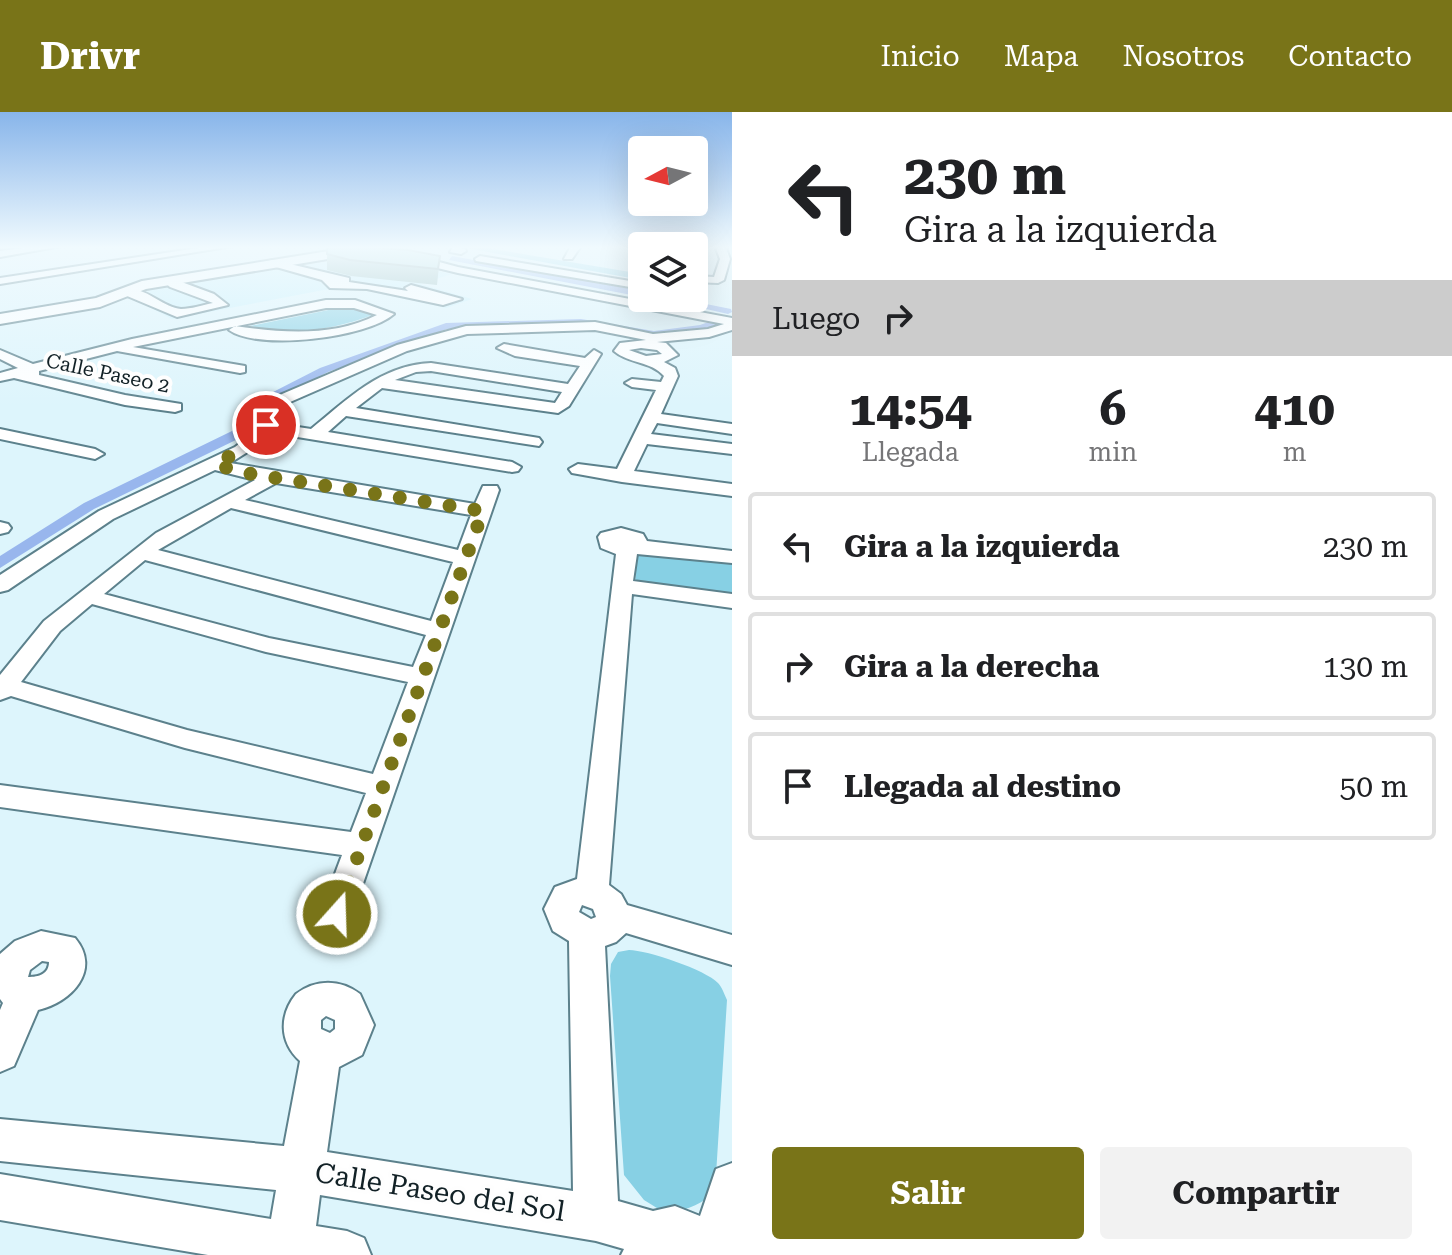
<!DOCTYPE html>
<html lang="es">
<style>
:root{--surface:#fff;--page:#f2f2f2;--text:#202124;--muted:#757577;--line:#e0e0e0;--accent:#797418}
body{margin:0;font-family:"Roboto Serif",serif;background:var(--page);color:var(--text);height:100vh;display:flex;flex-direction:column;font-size:30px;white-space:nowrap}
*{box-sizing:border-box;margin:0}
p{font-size:26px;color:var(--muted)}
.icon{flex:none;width:44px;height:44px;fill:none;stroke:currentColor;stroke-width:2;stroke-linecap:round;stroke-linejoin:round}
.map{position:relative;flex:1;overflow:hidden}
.panel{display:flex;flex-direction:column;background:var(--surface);width:720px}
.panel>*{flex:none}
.guide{background:#fff;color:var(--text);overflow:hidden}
.needle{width:52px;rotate:263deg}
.tools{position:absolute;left:628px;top:24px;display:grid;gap:16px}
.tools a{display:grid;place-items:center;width:80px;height:80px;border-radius:8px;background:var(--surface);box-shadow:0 8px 32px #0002;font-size:40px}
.pin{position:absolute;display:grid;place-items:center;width:68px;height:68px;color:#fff;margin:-34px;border:4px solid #fff;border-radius:50%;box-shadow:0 2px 8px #0007}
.me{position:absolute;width:88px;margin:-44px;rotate:20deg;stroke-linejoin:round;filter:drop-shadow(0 0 6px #0008)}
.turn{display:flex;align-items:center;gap:28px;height:168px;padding:0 40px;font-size:36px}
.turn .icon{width:104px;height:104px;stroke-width:2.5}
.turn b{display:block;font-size:56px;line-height:68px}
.then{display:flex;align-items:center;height:76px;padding:0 40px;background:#0003;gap:16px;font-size:30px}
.eta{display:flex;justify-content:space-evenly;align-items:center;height:136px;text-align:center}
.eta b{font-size:48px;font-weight:700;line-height:56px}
.action{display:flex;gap:16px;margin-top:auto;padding:16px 40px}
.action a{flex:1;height:92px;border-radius:8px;background:var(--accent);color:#fff;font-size:32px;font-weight:700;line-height:92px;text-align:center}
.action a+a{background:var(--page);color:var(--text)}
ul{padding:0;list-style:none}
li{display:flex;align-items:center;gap:24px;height:108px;margin:0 16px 12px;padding:0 24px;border:4px solid var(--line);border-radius:8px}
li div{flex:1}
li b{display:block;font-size:30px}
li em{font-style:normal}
header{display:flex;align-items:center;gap:48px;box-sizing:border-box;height:112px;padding:0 40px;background:var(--accent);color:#fff}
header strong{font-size:38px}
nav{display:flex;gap:44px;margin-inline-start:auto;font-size:28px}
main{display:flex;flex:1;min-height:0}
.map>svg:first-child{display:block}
.built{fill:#c9f1fc}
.green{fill:#87d0e4}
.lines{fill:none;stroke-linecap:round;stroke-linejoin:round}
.canal{fill:#98b6ed;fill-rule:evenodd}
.minor-casing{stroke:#5c818c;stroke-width:4}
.major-casing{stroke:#5c818c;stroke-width:4}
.minor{fill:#fff;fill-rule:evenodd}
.major{fill:#fff;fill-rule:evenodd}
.wall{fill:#93b8b7}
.building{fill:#abd6d5;stroke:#789695;stroke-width:2}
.route{stroke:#797418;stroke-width:14;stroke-dasharray:0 25.2}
.labels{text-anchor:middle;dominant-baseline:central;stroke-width:8;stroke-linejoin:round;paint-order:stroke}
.far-street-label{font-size:20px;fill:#122126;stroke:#fefefe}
.near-street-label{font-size:28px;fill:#122126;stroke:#fefefe}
</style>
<header>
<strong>Drivr</strong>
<nav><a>Inicio</a><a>Mapa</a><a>Nosotros</a><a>Contacto</a></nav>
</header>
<main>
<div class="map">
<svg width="732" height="1143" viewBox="0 0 732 1143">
<rect width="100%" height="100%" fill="#ddf5fc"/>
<path class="built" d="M337 148 397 151 452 162 420 172 472 187 446 196 372 179 329 177 172 207 130 185 149 175Z"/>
<g class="green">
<path d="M475 134 642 162V168L471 137Z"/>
<path d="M348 194 376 202C330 218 299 224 250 214Z"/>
<path d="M637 439 732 452V483L635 471Z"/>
<path d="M629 838C647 838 706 858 718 871 722 875 725 884 727 888L715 1079C700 1094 686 1098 665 1101L644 1088 624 1063 610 864 611 852 618 840Z"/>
</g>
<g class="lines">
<g class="canal">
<path d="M452 144 642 179V185L449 148Z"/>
<path d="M658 186H676L731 197 732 200 728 202Z"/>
<path d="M720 206 723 211 702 219 654 225 581 213 447 217 328 260 285 282 268 292 251 318 242 325 94 397 0 456V444L84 391 232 319 243 312 260 287 277 278 320 256 446 211 581 207 654 219 700 213Z"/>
</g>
<g class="minor-casing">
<g id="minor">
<path d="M38 134H62L0 145V139Z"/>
<path d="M211 134H233L0 172V166Z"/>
<path d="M571 134H581L572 147H564Z"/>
<path d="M715 134H725L730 147 724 168 718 171 694 170V164L714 165 720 147Z"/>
<path d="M453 135 465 137 466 139 461 142 450 140Z"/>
<path d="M409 142 458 155 732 206V218L709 225 657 230 666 231 678 243 664 250 675 256 678 264 661 302 732 312V322L657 311 651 322 732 332V342L647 332 634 359 732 372V384L622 370 572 361 569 357 578 352 617 357 656 278 632 275 625 271 632 267 661 270 664 264C651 249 629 252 614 239L620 231 646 228 595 218 467 222 407 239 281 294 265 329 230 351 475 392 483 374H497L499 378 349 812 337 816 325 812 320 802 342 743 0 695V673L351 720 366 681 185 636 11 584 0 588V563L44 509 156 421 255 368 215 358 113 407 8 478 0 480V463L99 399 235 335 252 322 268 288 397 233 466 214 595 210 653 222 708 217 724 212 458 161 417 151 409 146ZM641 236 657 238 662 242 646 244 629 238ZM276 371 471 403 458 438 245 388ZM231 396 453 450 431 509 158 438ZM145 448 426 523 413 555 269 526 104 482ZM92 492 266 540 408 570 373 662 187 618 21 570 60 519Z"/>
<path d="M480 144 642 171V177L476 149 475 147Z"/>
<path d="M273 148 349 166V170L408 179 405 176 411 173 462 187 443 193 367 177 330 176 322 168 269 153V149Z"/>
<path d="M168 165 214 182 228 193 177 205 120 181C141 168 161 196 181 197 191 197 203 193 213 191L170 175 162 168Z"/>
<path d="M326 188H355L394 202C367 226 258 239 229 218L235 214C283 221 333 225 377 203L354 196H326L133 235 245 254V260L240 261 117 239 39 259V263L125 283 181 292V298L175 300 125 293 14 266 0 269V261L18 256 0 247V238L33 252 132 227Z"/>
<path d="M504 232 585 246 594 238 601 242 569 294 558 301 382 276 356 296 533 325 539 326 542 330 539 334 346 304 328 320 512 350 521 355 518 359 512 360 279 322 277 318 285 313 311 317C348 287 381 253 431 251L568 272 580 254 515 244 497 236ZM431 259 562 280 555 291 395 268 416 260Z"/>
<path d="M0 317 95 337 104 342 95 347 0 327Z"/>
<path d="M0 410 8 412 11 416 8 420 0 422Z"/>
<path d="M621 416 643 422 647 429 732 439V451L637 442 633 469 732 482V496L632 482 609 773 621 782 627 793 732 823V853L626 821 616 830 605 834 618 1089 653 1099 675 1094 700 1104 716 1057 732 1051V1143H621L624 1137 596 1129 320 1083 316 1114 347 1119 364 1126 371 1143H208L0 1108V1062L271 1107 276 1078 0 1049V1007L284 1034 300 949C279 930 279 903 296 882 316 867 340 867 360 882L374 913 362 943 339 955 327 1040 573 1079 569 829 553 819 544 797 555 775 577 767 616 442 601 436 598 425 601 421ZM582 793 593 797 596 805 591 807 579 800ZM326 904 335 908V917L330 921 321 917V908Z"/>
<path d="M41 819 75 826C102 858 71 891 38 898L14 954 0 960V898L3 891 0 887V842L15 829ZM42 849 49 850C49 862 39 865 28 865L30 858Z"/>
</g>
</g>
<g class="major-casing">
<path id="major" d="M341 137 346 138V144L146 177 100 195 0 212V202L96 186 142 169Z"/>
</g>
<use href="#minor" class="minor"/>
<use href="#major" class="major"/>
</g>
<path class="wall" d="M327 135 440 144 437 173 351 164 327 158Z"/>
<path class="building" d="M351 134 408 138 440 144 438 157 350 148 327 142V135Z"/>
<linearGradient id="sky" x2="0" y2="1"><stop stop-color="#88b5ea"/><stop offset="0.46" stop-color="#f0fafe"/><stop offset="1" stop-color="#f0fafe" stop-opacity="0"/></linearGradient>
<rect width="732" height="294" fill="url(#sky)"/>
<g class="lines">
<path class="route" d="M266 313 259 325 216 353 251 362 483 399 337 802"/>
</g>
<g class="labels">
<g class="far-street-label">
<text transform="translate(108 261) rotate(12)">Calle Paseo 2</text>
</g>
<g class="near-street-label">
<text transform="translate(440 1080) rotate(9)">Calle Paseo del Sol</text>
</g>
</g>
</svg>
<div class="tools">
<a><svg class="needle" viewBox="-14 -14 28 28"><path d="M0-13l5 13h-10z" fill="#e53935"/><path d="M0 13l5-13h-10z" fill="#757577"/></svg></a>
<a><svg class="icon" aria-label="layers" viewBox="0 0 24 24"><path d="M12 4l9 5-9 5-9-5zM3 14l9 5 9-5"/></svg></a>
</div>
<div class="pin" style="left:266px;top:313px;background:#d93025"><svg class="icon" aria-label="arrive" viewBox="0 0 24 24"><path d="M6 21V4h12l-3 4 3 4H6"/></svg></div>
<svg class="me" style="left:337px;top:802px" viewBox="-20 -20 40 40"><circle r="17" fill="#797418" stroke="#fff" stroke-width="3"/><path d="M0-11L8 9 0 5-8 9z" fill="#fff"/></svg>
</div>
<section class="panel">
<div class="guide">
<div class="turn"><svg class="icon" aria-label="left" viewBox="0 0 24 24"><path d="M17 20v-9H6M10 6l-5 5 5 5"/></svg><div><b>230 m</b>Gira a la izquierda</div></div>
<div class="then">Luego<svg class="icon" aria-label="right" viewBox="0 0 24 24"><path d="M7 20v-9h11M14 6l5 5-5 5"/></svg></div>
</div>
<div class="eta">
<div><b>14:54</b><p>Llegada</p></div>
<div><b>6</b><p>min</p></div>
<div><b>410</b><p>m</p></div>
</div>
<ul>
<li><svg class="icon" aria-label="left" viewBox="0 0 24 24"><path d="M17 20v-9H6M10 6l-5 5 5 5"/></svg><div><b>Gira a la izquierda</b></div><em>230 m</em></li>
<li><svg class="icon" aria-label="right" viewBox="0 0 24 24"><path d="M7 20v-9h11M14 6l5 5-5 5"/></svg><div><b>Gira a la derecha</b></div><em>130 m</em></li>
<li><svg class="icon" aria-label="arrive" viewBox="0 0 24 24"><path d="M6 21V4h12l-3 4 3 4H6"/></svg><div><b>Llegada al destino</b></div><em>50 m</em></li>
</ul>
<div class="action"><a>Salir</a><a>Compartir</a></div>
</section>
</main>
